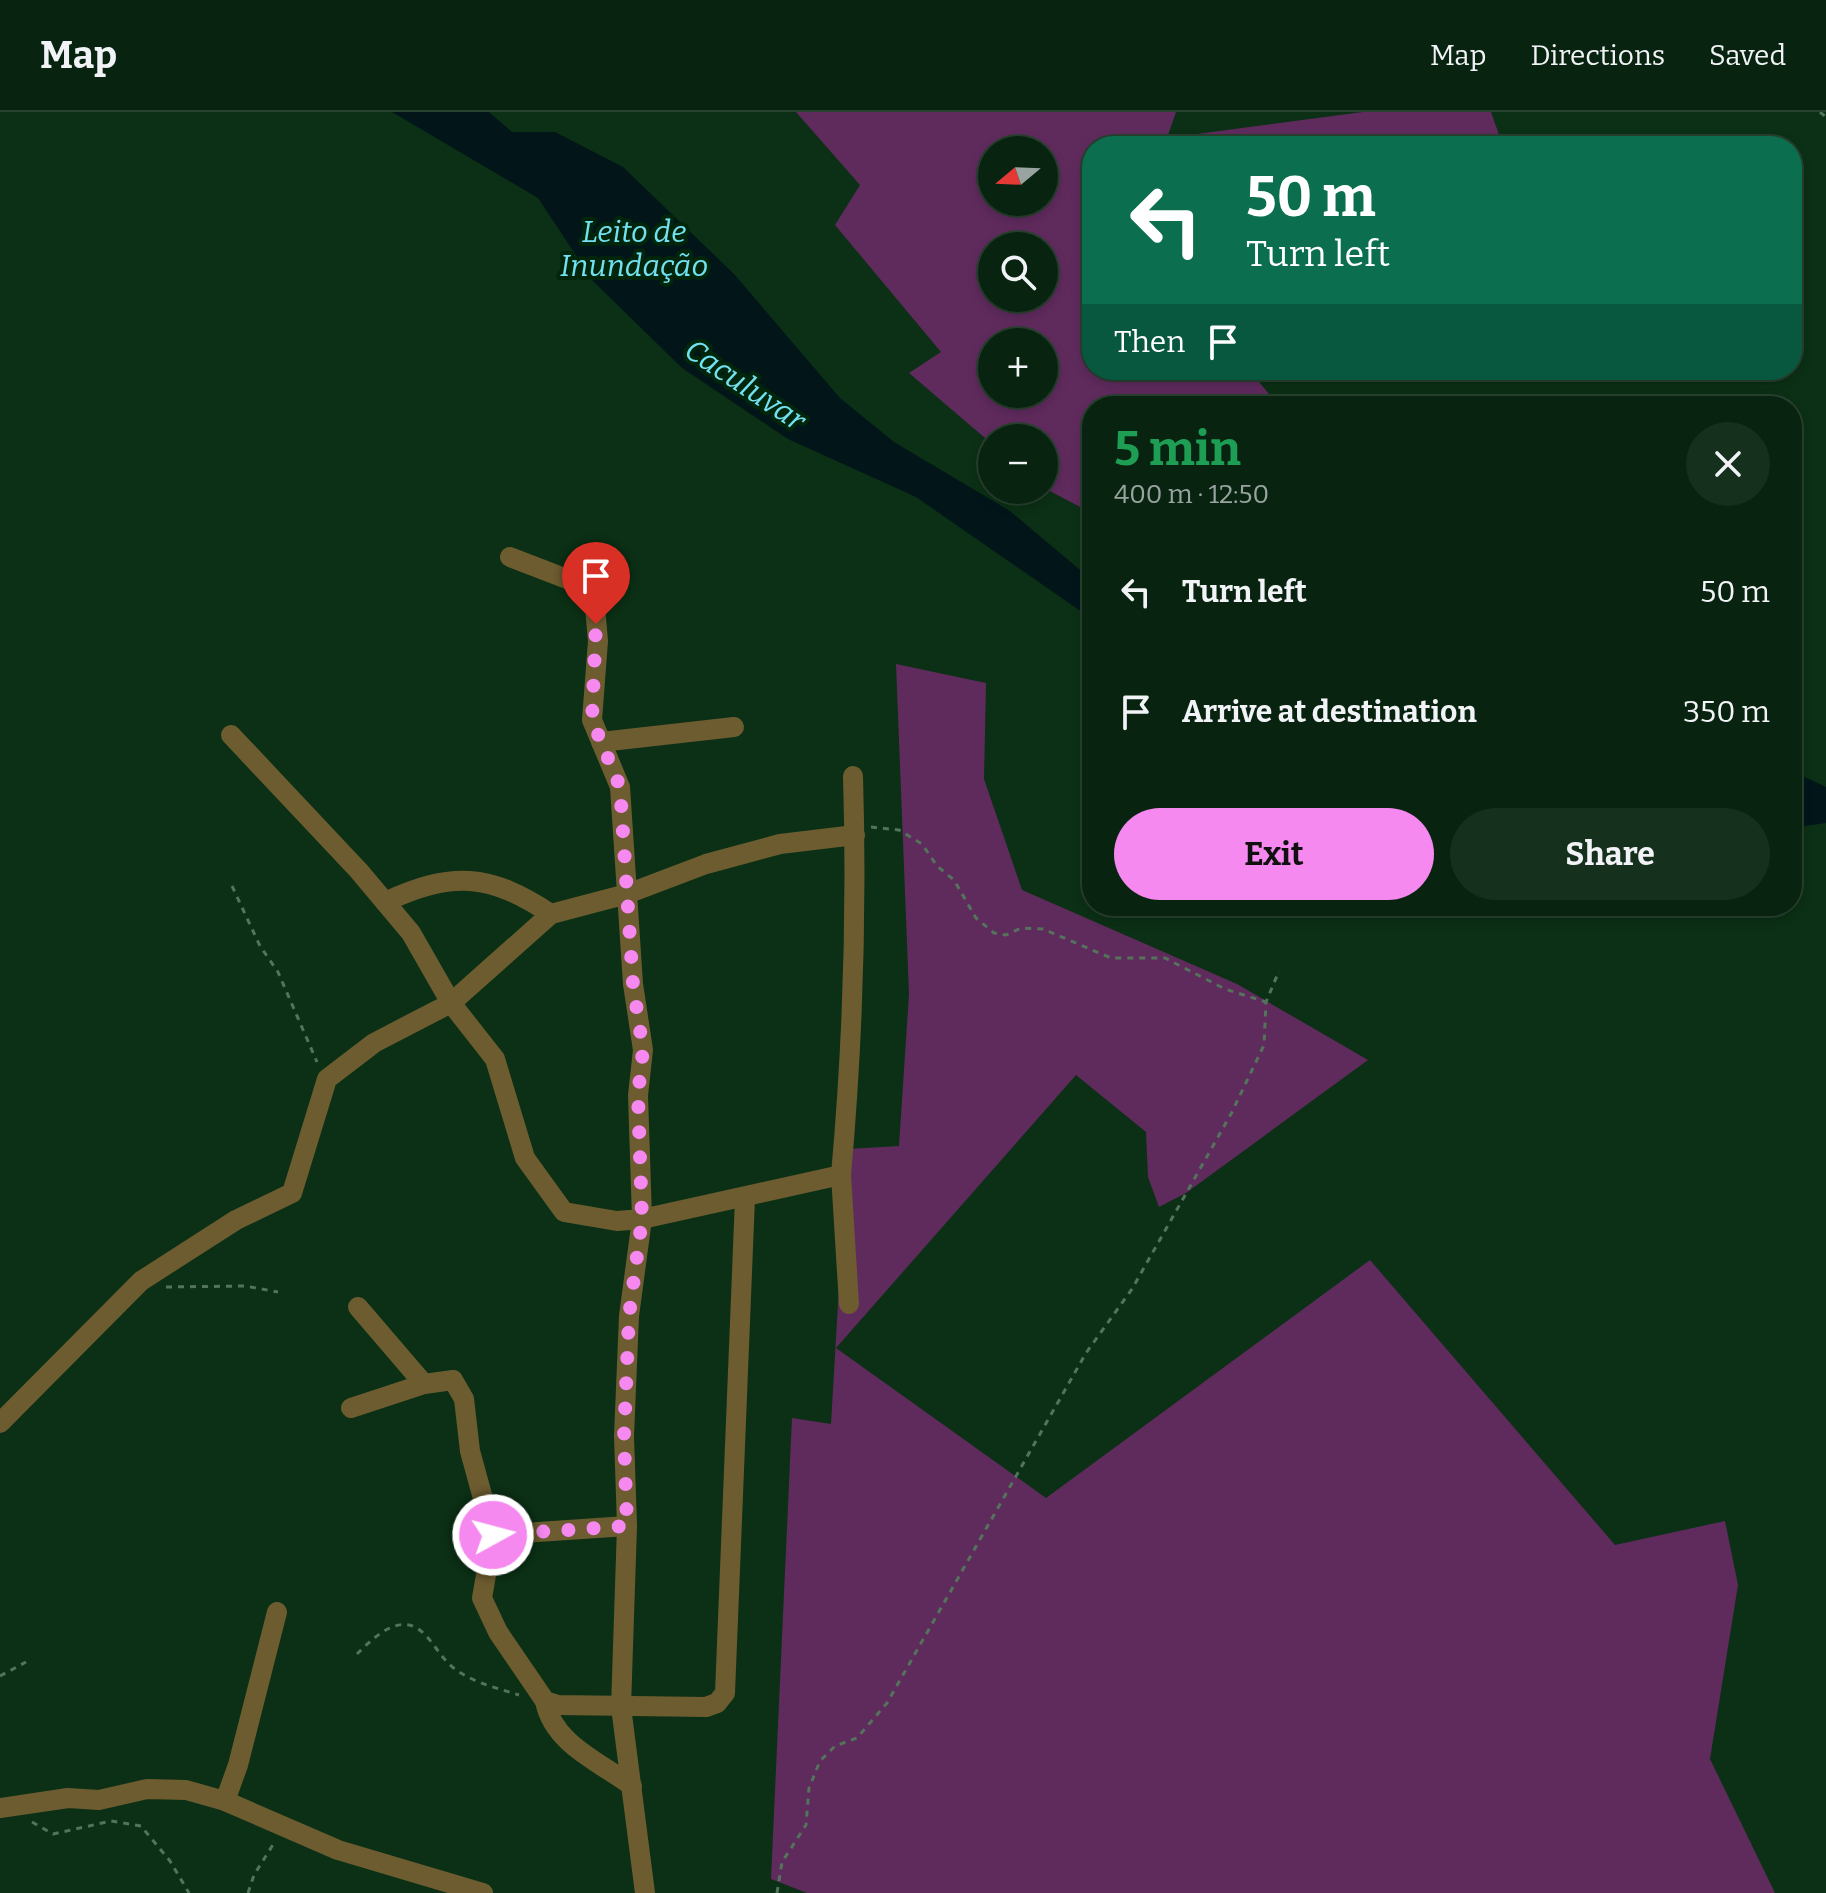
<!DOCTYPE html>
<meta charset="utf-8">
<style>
:root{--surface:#082410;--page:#16301e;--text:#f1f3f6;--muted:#98a49f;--line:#294130;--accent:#f589ef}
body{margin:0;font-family:Bitter,serif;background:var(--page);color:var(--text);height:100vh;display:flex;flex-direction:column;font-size:30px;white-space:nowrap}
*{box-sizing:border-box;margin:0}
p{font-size:26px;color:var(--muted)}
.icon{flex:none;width:44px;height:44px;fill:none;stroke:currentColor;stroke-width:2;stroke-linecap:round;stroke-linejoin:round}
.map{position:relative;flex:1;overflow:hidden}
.details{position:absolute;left:1082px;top:284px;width:720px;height:520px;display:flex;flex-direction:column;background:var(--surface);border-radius:32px;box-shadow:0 4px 12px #0003,0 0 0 2px var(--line)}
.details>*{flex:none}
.hud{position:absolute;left:1082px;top:24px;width:720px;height:244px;border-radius:32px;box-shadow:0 4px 12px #0003,0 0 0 2px var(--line);background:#0b6e4f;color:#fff;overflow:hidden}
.needle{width:52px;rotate:251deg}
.controls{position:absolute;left:978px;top:24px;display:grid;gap:16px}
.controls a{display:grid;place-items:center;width:80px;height:80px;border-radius:50%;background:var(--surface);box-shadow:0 4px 12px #0003,0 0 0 2px var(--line);font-size:40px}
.pin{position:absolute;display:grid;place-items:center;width:68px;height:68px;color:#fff;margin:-82px -34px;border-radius:50% 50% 50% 0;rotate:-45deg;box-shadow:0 0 8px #0007}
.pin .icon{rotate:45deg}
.me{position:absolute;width:88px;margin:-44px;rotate:83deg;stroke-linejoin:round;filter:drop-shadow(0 0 6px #0008)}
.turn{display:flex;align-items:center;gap:28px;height:168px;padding:0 32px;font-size:36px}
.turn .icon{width:104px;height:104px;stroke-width:2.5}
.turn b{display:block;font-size:56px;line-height:68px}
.then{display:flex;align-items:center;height:76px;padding:0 32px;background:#0003;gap:16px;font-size:30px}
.round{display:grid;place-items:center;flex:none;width:84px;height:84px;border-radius:42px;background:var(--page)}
.head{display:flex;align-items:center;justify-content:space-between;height:136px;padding:0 32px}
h1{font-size:48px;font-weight:700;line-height:60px;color:#1e9e55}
.primary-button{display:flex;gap:16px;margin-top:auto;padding:16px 32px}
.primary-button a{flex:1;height:92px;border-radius:48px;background:var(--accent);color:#111;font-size:32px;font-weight:700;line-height:92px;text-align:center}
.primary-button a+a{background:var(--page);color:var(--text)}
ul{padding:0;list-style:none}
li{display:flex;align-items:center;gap:24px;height:120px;padding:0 32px}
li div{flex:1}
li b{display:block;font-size:30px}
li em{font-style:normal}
header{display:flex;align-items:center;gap:48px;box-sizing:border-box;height:112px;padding:0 40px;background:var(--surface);border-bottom:2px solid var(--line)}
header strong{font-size:38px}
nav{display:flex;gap:44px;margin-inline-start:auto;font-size:28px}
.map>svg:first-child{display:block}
.green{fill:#5f2b5d;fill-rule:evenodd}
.water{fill:#02161a}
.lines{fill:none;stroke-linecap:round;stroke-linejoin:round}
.path{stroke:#54735b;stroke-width:3;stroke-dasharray:6 6;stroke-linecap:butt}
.minor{stroke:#6d5c30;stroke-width:20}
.route{stroke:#f589ef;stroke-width:14;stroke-dasharray:0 25.2}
.labels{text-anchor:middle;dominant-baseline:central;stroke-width:8;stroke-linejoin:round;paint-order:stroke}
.water-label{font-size:30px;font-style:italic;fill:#72e2f3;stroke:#01260b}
</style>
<header>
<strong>Map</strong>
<nav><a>Map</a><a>Directions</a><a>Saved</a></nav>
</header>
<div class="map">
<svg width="1826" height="1781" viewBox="0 0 1826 1781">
<rect width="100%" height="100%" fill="#0b3015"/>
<g class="green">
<path d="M796 0H1176L1167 26 1363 0H1491L1503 34H1092V258H1249L1279 294H1092V394L1084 397 1044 376V326H992V332L909 261 941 240 835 113 860 73ZM992 38H1044V90H992ZM992 134H1044V186H992ZM992 230H1044V282H992Z"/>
<path d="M896 552 986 571 984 667 1022 778 1237 872 1368 948 1186 1081 1159 1095 1148 1065 1146 1020 1076 963 836 1236 1046 1386 1370 1148 1615 1433 1725 1409 1738 1473 1710 1647 1775 1781H807L771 1767 792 1306 831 1312 847 1037 899 1034 909 882Z"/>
</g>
<g class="water">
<path d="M392 0H489L512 20H555L623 55 735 163 840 286 894 330 1010 399 1092 468V507L916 385 788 327 682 256 593 169 538 86Z"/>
<path d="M1792 659 1826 675V711L1792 716Z"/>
</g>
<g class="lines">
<g class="path">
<path d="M1820 0 1826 5"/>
<path d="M871 715 899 718 922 732 937 754 954 768 976 806 994 821 1006 823 1021 816 1043 817 1111 846H1165L1225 877 1266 890"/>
<path d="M232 774 260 834 278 860 317 950"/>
<path d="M166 1175 245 1174 278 1180"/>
<path d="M357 1542C372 1527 399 1500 421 1519 434 1530 441 1547 455 1557 474 1571 497 1576 519 1583"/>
<path d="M0 1564 26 1550"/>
<path d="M32 1710 53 1722 111 1709 141 1714 170 1749 189 1781"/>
<path d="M248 1781 254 1763 274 1731"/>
<path d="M777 1781 782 1750 806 1713 809 1676 820 1649 835 1634 857 1626 887 1591 1086 1241 1132 1177 1231 1002 1264 933 1266 890 1279 859"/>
</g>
<g class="minor">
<path d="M510 445 580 472 595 495 598 529 592 608 620 675 633 872 643 938 638 983 642 1107 617 1109 564 1100 525 1046 495 947 451 891 551 802 627 782 706 752 780 732 855 723"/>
<path d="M601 630 734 615"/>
<path d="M385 790C452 759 489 761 551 802"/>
<path d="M841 1063 849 1192"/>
<path d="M358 1195 424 1272"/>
<path d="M351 1296 424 1272 453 1268 464 1287 470 1339 493 1423 482 1486 498 1520 545 1589 558 1593 706 1595 717 1591 725 1581 745 1086"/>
<path d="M0 1311 141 1169 236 1108 292 1081 327 967 374 931 451 891 411 821 359 759 231 623"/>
<path d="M493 1423 627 1414"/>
<path d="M277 1500 238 1653 225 1689 338 1738 483 1781"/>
<path d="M545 1589C553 1632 600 1650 632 1674"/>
<path d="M0 1696 68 1686 99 1688 147 1677 186 1678 225 1689"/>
<path d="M645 1781 621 1595 627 1414 624 1324 629 1204 642 1107 841 1063C853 929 857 797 853 664"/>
</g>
</g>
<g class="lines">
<path class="route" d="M493 1423 627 1414 624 1324 629 1204 642 1107 638 983 643 938 633 872 620 675 592 608 596 512"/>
</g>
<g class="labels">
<g class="water-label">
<text x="634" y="120">Leito de<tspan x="634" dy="34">Inundação</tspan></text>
<text transform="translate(745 273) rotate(34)">Caculuvar</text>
</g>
</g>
</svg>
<div class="controls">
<a><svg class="needle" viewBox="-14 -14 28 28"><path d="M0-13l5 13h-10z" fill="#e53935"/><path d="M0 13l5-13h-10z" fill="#98a49f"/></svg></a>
<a><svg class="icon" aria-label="search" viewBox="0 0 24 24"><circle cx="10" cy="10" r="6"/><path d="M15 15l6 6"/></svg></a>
<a>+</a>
<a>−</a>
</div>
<div class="pin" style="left:596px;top:512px;background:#d93025"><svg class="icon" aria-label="arrive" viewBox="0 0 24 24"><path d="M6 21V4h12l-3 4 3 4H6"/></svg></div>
<svg class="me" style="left:493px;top:1423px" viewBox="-20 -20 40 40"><circle r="17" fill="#f589ef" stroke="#fff" stroke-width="3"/><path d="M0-11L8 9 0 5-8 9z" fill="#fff"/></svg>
<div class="hud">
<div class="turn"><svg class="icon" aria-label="left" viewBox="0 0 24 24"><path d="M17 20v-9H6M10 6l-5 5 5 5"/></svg><div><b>50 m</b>Turn left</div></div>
<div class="then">Then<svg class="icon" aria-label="arrive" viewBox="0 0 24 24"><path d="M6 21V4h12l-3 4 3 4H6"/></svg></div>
</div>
<section class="details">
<div class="head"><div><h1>5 min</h1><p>400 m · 12:50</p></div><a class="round"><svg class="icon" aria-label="close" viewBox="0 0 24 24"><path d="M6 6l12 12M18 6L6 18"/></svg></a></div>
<ul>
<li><svg class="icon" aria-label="left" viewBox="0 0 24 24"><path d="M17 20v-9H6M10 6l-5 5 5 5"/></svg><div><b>Turn left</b></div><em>50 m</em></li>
<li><svg class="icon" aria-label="arrive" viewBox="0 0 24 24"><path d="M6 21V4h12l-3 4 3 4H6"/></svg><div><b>Arrive at destination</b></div><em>350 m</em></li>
</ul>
<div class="primary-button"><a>Exit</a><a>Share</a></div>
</section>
</div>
